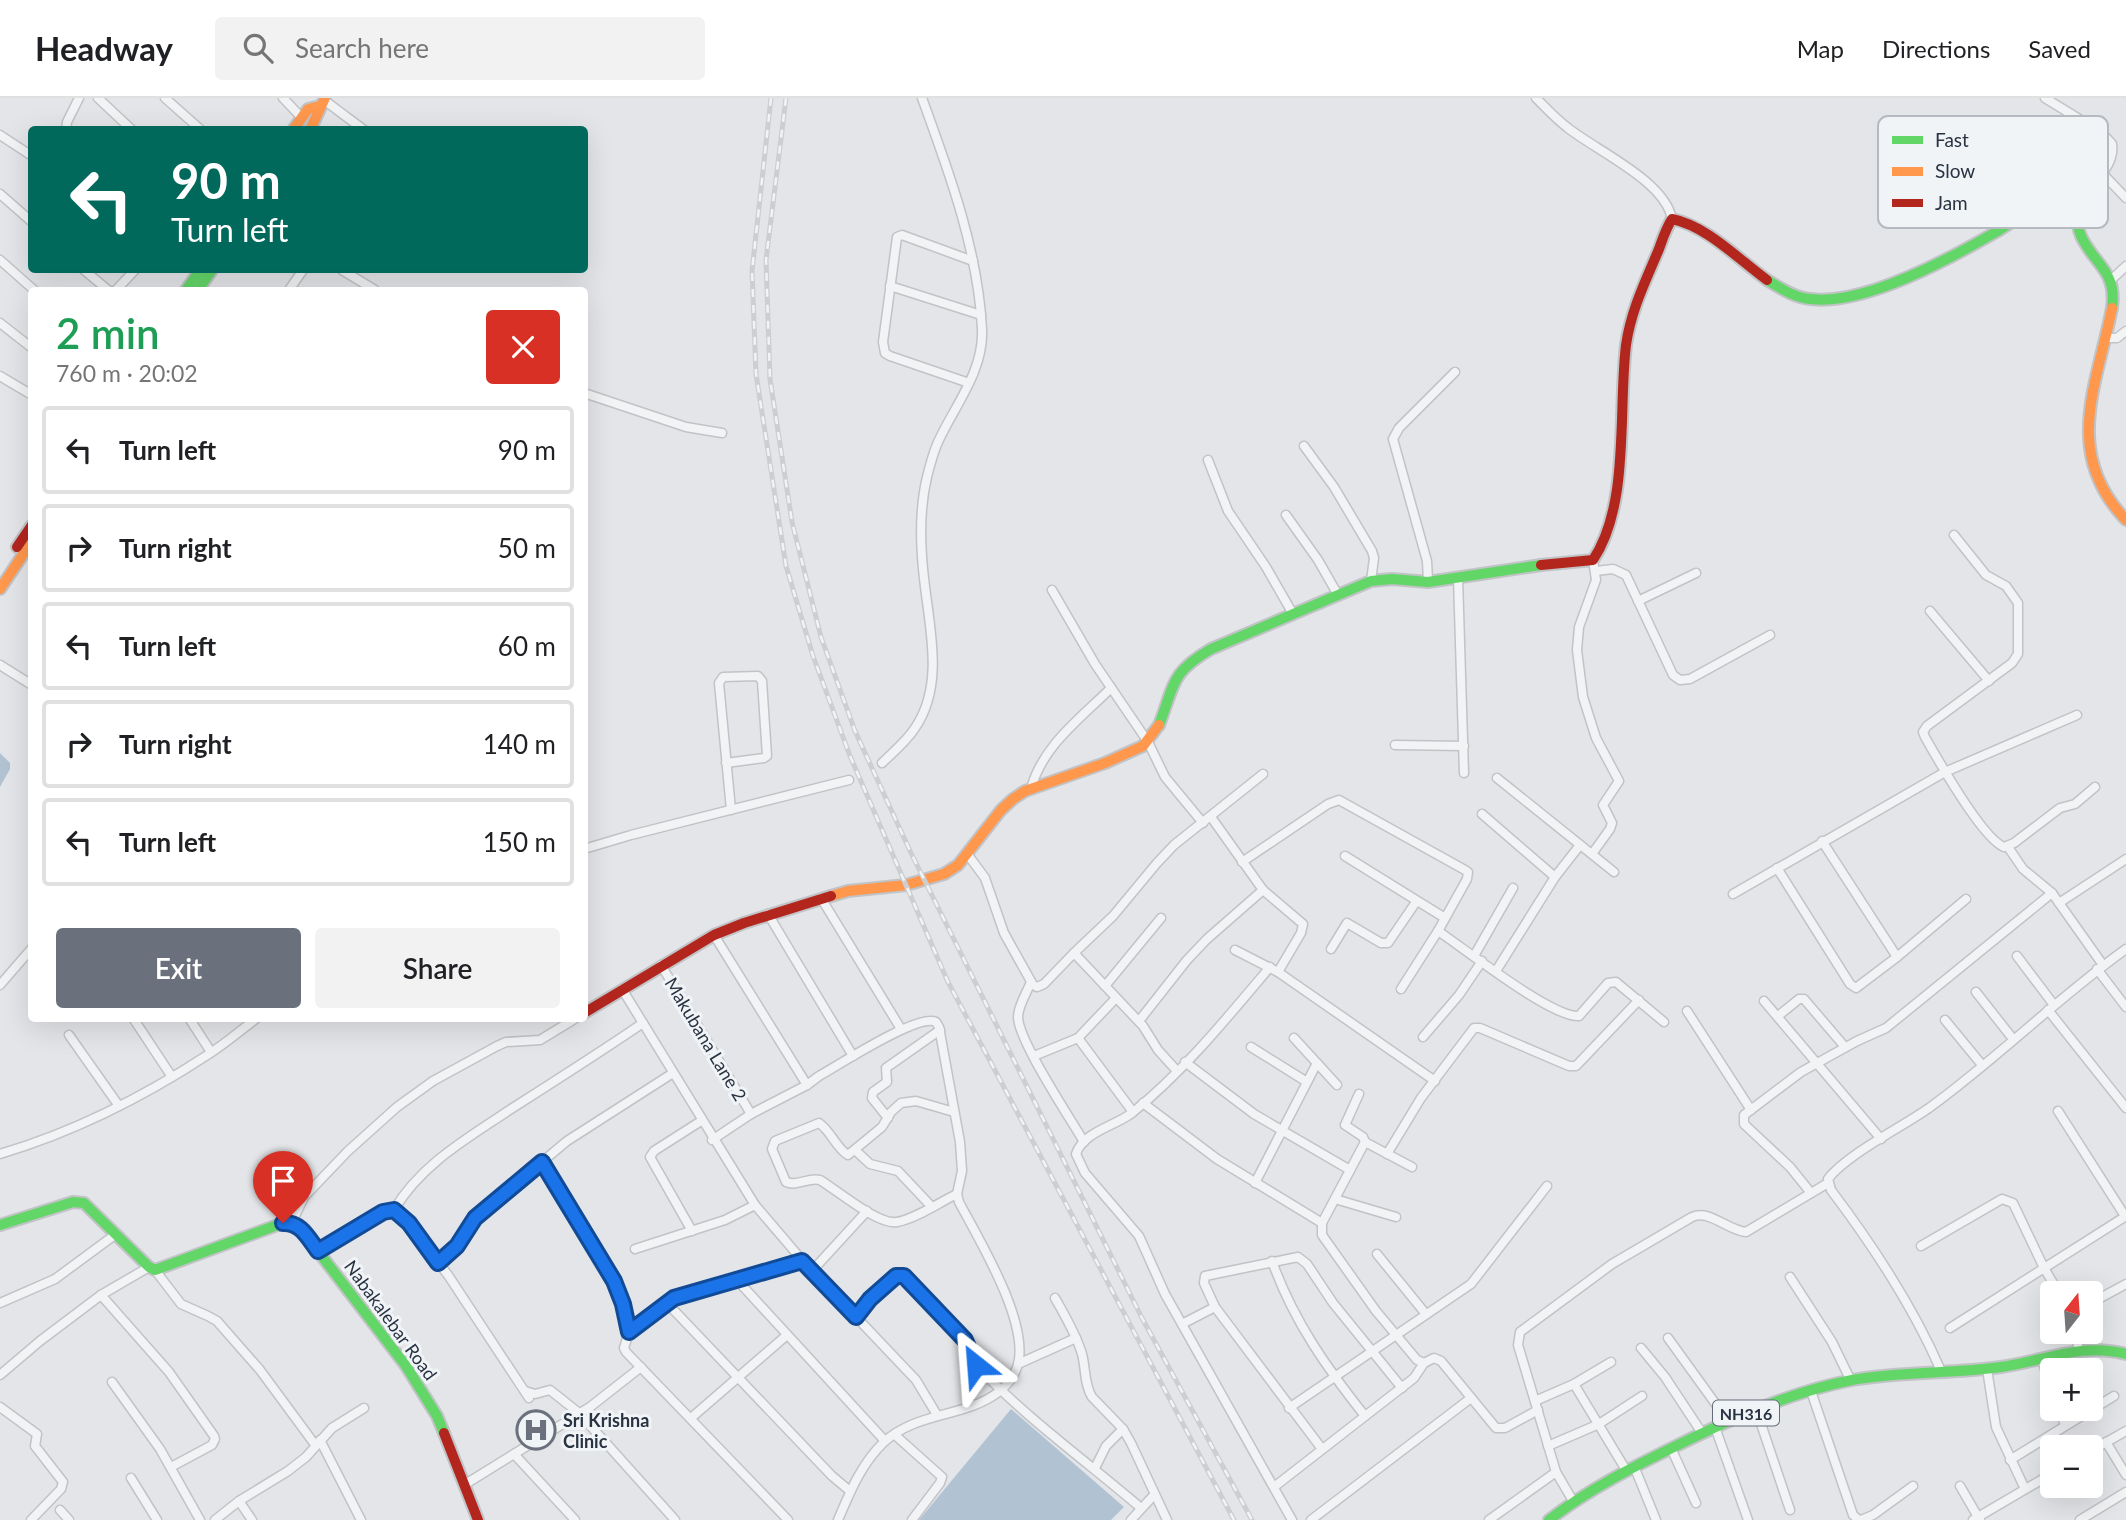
<!DOCTYPE html>
<meta charset="utf-8">
<style>
:root{--surface:#fff;--page:#f2f2f2;--text:#202124;--muted:#757577;--line:#e0e0e0;--accent:#6a717c}
body{margin:0;font-family:Lato,sans-serif;background:var(--page);color:var(--text);height:100vh;display:flex;flex-direction:column;font-size:26px;white-space:nowrap}
*{box-sizing:border-box;margin:0}
p{font-size:23px;color:var(--muted)}
.icon{flex:none;width:38px;height:38px;fill:none;stroke:currentColor;stroke-width:2;stroke-linecap:round;stroke-linejoin:round}
.map{position:relative;flex:1;overflow:hidden}
.sheet{position:absolute;left:28px;top:189px;width:560px;height:735px;display:flex;flex-direction:column;background:var(--surface);border-radius:7px;box-shadow:0 7px 28px #0002}
.sheet>*{flex:none}
.banner{position:absolute;left:28px;top:28px;width:560px;height:147px;border-radius:7px;box-shadow:0 7px 28px #0002;background:#00695c;color:#fff;overflow:hidden}
.needle{width:46px;rotate:17deg}
.fabs{position:absolute;left:2040px;top:1183px;display:grid;gap:14px}
.fabs a{display:grid;place-items:center;width:63px;height:63px;border-radius:7px;background:var(--surface);box-shadow:0 7px 28px #0002;font-size:35px}
.pin{position:absolute;display:grid;place-items:center;width:60px;height:60px;color:#fff;margin:-72px -30px;border-radius:50% 50% 50% 0;rotate:-45deg;box-shadow:0 0 7px #0007}
.pin .icon{rotate:45deg}
.me{position:absolute;width:77px;margin:-38px;rotate:332deg;stroke-linejoin:round;filter:drop-shadow(0 0 5px #0008)}
.turn{display:flex;align-items:center;gap:24px;height:147px;padding:0 28px;font-size:32px}
.turn .icon{width:91px;height:91px;stroke-width:2.5}
.turn b{display:block;font-size:49px;line-height:60px}
.round{display:grid;place-items:center;flex:none;width:74px;height:74px;border-radius:7px;background:var(--page)}
.summary{display:flex;align-items:center;justify-content:space-between;height:119px;padding:0 28px}
h1{font-size:42px;font-weight:600;line-height:52px;color:#1e9e55}
.action{display:flex;gap:14px;margin-top:auto;padding:14px 28px}
.action a{flex:1;height:80px;border-radius:7px;background:var(--accent);color:#fff;font-size:28px;font-weight:600;line-height:80px;text-align:center}
.action a+a{background:var(--page);color:var(--text)}
ul{padding:0;list-style:none}
li{display:flex;align-items:center;gap:21px;height:88px;margin:0 14px 10px;padding:0 14px;border:4px solid var(--line);border-radius:7px}
li div{flex:1}
li b{display:block;font-size:26px}
li em{font-style:normal}
header{display:flex;align-items:center;gap:42px;box-sizing:border-box;height:98px;padding:0 35px;background:var(--surface);border-bottom:2px solid var(--line)}
header strong{font-size:33px}
nav{display:flex;gap:38px;margin-inline-start:auto;font-size:24px}
.search{width:490px;height:63px;background:var(--page);display:flex;align-items:center;gap:18px;box-sizing:border-box;padding:0 24px;border-radius:7px;color:var(--muted);font-size:26px}
.map>svg:first-child{display:block}
.water{fill:#b1c3d3}
.lines{fill:none;stroke-linecap:round;stroke-linejoin:round}
.street-casing{stroke:#c1c3c6;stroke-width:11}
.fast-casing{stroke:#c1c3c6;stroke-width:14}
.slow-casing{stroke:#c1c3c6;stroke-width:14}
.jam-casing{stroke:#c1c3c6;stroke-width:14}
.street{stroke:#f2f3f5;stroke-width:8}
.fast{stroke:#63d668;stroke-width:10}
.slow{stroke:#ff974d;stroke-width:10}
.jam{stroke:#b3261e;stroke-width:10}
.rail-casing{stroke:#ccced0;stroke-width:5}
.rail{stroke:#f1f4f7;stroke-width:2.5;stroke-dasharray:8;stroke-linecap:butt}
.route-casing{stroke:#114b97;stroke-width:18}
.route{stroke:#1a73e8;stroke-width:12}
.labels{text-anchor:middle;dominant-baseline:central;stroke-width:6;stroke-linejoin:round;paint-order:stroke}
.shield{fill:#f1f4f7;stroke:#656d78;stroke-width:2}
.shield-label{font-size:16px;font-weight:bold;fill:#293342}
.street-label{font-size:18px;fill:#293342;stroke:#f1f4f7}
.poi-label{font-size:18px;font-weight:bold;fill:#293342;stroke:#f1f4f7;text-anchor:start}
.key{fill:#f1f4f7;stroke:#b5bac1;stroke-width:2}
.key-label{font-size:19px;fill:#293342}
</style>
<header>
<strong>Headway</strong>
<div class="search"><svg class="icon" aria-label="search" viewBox="0 0 24 24"><circle cx="10" cy="10" r="6"/><path d="M15 15l6 6"/></svg>Search here</div>
<nav><a>Map</a><a>Directions</a><a>Saved</a></nav>
</header>
<div class="map">
<svg width="2126" height="1422" viewBox="0 0 2126 1422">
<rect width="100%" height="100%" fill="#e3e5e8"/>
<g class="water">
<path d="M0 655 10 665V671L0 689Z"/>
<path d="M1011 1311 1124 1409 1111 1422H919Z"/>
</g>
<g class="lines">
<g class="street-casing">
<g id="street">
<path d="M98 0 132 32"/>
<path d="M165 0 201 32"/>
<path d="M283 0 302 20"/>
<path d="M1536 0C1546 10 1556 21 1568 30 1597 53 1665 83 1672 121"/>
<path d="M2045 0 2102 35 2112 46C2116 70 2087 91 2073 108"/>
<path d="M324 2 364 32"/>
<path d="M66 32 67 24 79 0"/>
<path d="M0 37 32 58"/>
<path d="M2102 75 2126 100"/>
<path d="M0 96 32 124"/>
<path d="M0 162 34 192"/>
<path d="M84 172 108 192"/>
<path d="M342 172 375 192"/>
<path d="M2111 182 2126 168"/>
<path d="M890 188 981 217"/>
<path d="M116 192 135 172"/>
<path d="M289 192 303 172"/>
<path d="M0 225 32 250"/>
<path d="M2106 240H2117L2126 233"/>
<path d="M0 278 32 297"/>
<path d="M969 285 890 258 885 255 883 244 897 139 902 137 973 163"/>
<path d="M584 295 686 329 722 335"/>
<path d="M1304 348 1334 389 1372 453 1374 460 1371 483"/>
<path d="M1208 362 1228 413 1266 469 1293 516"/>
<path d="M1286 417 1318 462 1338 497"/>
<path d="M1954 437 1986 477 2006 488 2018 505V556L2012 565 1927 628 1923 634 1925 639C1938 662 1982 740 2004 749L2014 745 2060 710 2075 706 2095 689"/>
<path d="M1596 473 1613 471 1626 477 1673 577 1680 582 1690 581 1770 537"/>
<path d="M1458 480 1464 675"/>
<path d="M1428 484 1427 463 1393 341 1399 330 1455 274"/>
<path d="M1052 492 1095 566 1148 644 1165 679 1203 725"/>
<path d="M1638 503 1696 475"/>
<path d="M1930 513 1989 583"/>
<path d="M0 567 32 587"/>
<path d="M1395 647 1464 648"/>
<path d="M726 665 764 660 767 658 762 583 758 578 723 579 719 585 731 712"/>
<path d="M882 665C893 654 906 644 915 630 945 586 929 529 924 480 920 446 919 412 927 379 930 367 933 355 938 344 955 307 984 273 982 231 978 152 949 74 922 0"/>
<path d="M1497 680 1614 774"/>
<path d="M1031 691C1042 648 1081 620 1111 590"/>
<path d="M1482 716 1555 779"/>
<path d="M1211 719 1263 792 1303 826 1301 835 1278 874"/>
<path d="M1822 743 1897 859"/>
<path d="M2008 749 2023 771 2052 795 2103 867"/>
<path d="M584 751 631 737 849 682"/>
<path d="M1592 756 1610 731 1612 725 1603 707 1619 683 1596 640 1583 599 1577 552 1579 529 1596 482 1593 462"/>
<path d="M968 757 985 780 1004 835 1033 887 1037 889 1044 886 1074 855 1143 928 1158 952 1177 973"/>
<path d="M1345 758 1445 820"/>
<path d="M1242 764 1328 706 1339 702 1465 772 1468 774 1467 781 1438 833 1401 891"/>
<path d="M1777 770 1850 886 1856 890 1897 859 1966 801"/>
<path d="M1733 796 1945 674 2077 617"/>
<path d="M821 800 901 931"/>
<path d="M2059 805 2126 761"/>
<path d="M768 816 853 958"/>
<path d="M1438 833C1465 851 1552 920 1579 918L1608 885 1616 884 1664 924"/>
<path d="M714 837 807 987"/>
<path d="M1331 851 1347 825 1381 845H1388L1416 804"/>
<path d="M1235 852 1278 874 1435 983"/>
<path d="M1074 855 1113 818 1157 765 1174 747 1263 676"/>
<path d="M1474 858 1513 790"/>
<path d="M2017 858 2054 907"/>
<path d="M661 867 751 1016"/>
<path d="M1270 869C1227 920 1184 973 1132 1015 1115 1028 1083 1034 1076 1056L1085 1075 1139 1138 1165 1196 1292 1422"/>
<path d="M2097 871 2126 909"/>
<path d="M1496 873 1555 779 1580 747"/>
<path d="M1031 884C1027 894 1018 908 1018 919 1018 942 1070 1020 1084 1044"/>
<path d="M0 887 32 850"/>
<path d="M1105 888 1161 820"/>
<path d="M622 891 755 1107 802 1162 916 1282 937 1317"/>
<path d="M1976 894 2013 941"/>
<path d="M1764 903 1881 1041"/>
<path d="M2048 912 2126 1010"/>
<path d="M1687 913 1751 1012"/>
<path d="M1778 918 1799 901H1804L1845 949"/>
<path d="M133 920 172 979"/>
<path d="M189 920 211 954"/>
<path d="M1945 922 1982 967"/>
<path d="M1139 923 1187 862 1207 841 1263 792"/>
<path d="M69 937 119 1008"/>
<path d="M1423 939 1459 897 1482 863"/>
<path d="M1078 940 1133 1014"/>
<path d="M1294 940 1337 987"/>
<path d="M1251 949 1307 984"/>
<path d="M1034 958 1078 940 1116 900"/>
<path d="M1185 964 1254 1016 1350 1072"/>
<path d="M1359 996 1345 1027 1363 1039 1365 1044 1322 1125V1137L1376 1213 1417 1262 1424 1265 1434 1260 1441 1263 1496 1330H1505L1538 1312"/>
<path d="M1143 1005 1217 1061 1322 1125"/>
<path d="M2058 1013 2125 1118"/>
<path d="M954 1014 916 1003 901 1005 891 1014 882 1029 848 1057C836 1050 831 1033 819 1025L775 1043 772 1051 786 1084C797 1089 808 1079 820 1082 838 1093 878 1127 897 1124 915 1121 940 1104 957 1096"/>
<path d="M888 1020 872 1000 873 994 887 984 886 970 940 932"/>
<path d="M712 1042 751 1016 807 987 819 978C839 967 918 915 936 924L939 929 960 1044 962 1073 957 1096 959 1104C979 1142 1034 1231 1016 1272 1008 1291 991 1301 972 1308 942 1319 909 1321 884 1344 861 1366 850 1394 838 1422"/>
<path d="M1365 1044 1412 1069"/>
<path d="M855 1052 870 1066 898 1073 931 1108"/>
<path d="M0 1056C74 1034 145 998 209 956 226 945 241 932 257 920"/>
<path d="M1387 1056 1421 1000 1474 930H1480L1569 968H1576L1639 902"/>
<path d="M542 1064 620 1194 628 1226 629 1234 624 1250 626 1254 788 1422"/>
<path d="M1255 1085 1317 965"/>
<path d="M1811 1095 1790 1069 1744 1026V1017L1801 974 1857 943 1886 930 2052 795"/>
<path d="M1335 1101 1396 1119"/>
<path d="M394 1112C421 1066 468 1040 511 1011 555 983 599 955 643 925"/>
<path d="M292 1124 304 1099 348 1053 397 1009 433 983 497 948 506 944 540 942 576 920"/>
<path d="M692 1133 650 1059 654 1053 701 1023"/>
<path d="M1921 1148 2002 1101 2013 1105 2044 1170 2059 1195"/>
<path d="M635 1151 725 1122 755 1107"/>
<path d="M318 1153 383 1114 394 1112 399 1115 448 1177 529 1300"/>
<path d="M1377 1156 1425 1215"/>
<path d="M1272 1163C1293 1222 1326 1269 1365 1318"/>
<path d="M438 1165 457 1148 475 1120 567 1043 673 975"/>
<path d="M155 1172 181 1206 208 1218 217 1223 260 1272 316 1348"/>
<path d="M812 1173 867 1113"/>
<path d="M1790 1179 1832 1244 1851 1283"/>
<path d="M738 1183 885 1343"/>
<path d="M101 1197 169 1274 214 1338 215 1341 212 1347 171 1369"/>
<path d="M1055 1200C1065 1218 1076 1236 1082 1256 1086 1271 1084 1286 1092 1299L1123 1331 1131 1345 1167 1422"/>
<path d="M0 1205 55 1181 116 1136"/>
<path d="M667 1205 832 1378 850 1393"/>
<path d="M2091 1205 2126 1186"/>
<path d="M856 1219 870 1201 896 1178 907 1181 961 1238C969 1247 968 1258 976 1267 1026 1320 1086 1363 1141 1410"/>
<path d="M1182 1226 1215 1209"/>
<path d="M1950 1230 2126 1118"/>
<path d="M629 1234 674 1200 802 1162"/>
<path d="M2077 1234 2078 1251"/>
<path d="M1668 1240 1728 1323"/>
<path d="M1641 1250 1665 1279 1702 1335"/>
<path d="M2042 1261 2053 1299"/>
<path d="M1018 1266 1076 1240"/>
<path d="M1987 1271 1996 1329 2025 1391"/>
<path d="M1941 1273C1913 1208 1874 1149 1831 1092L1828 1081C1846 1057 1902 1029 1929 1010 1997 961 2057 900 2126 851"/>
<path d="M0 1277 40 1243 101 1197 149 1169"/>
<path d="M112 1284 160 1351 200 1422"/>
<path d="M1574 1286 1626 1372"/>
<path d="M525 1293 535 1296 550 1292 579 1315 675 1422"/>
<path d="M1811 1293 1853 1417 1859 1422"/>
<path d="M1535 1303 1574 1286 1611 1264"/>
<path d="M0 1309 37 1336 35 1348 63 1384 61 1391 31 1422"/>
<path d="M1289 1310 1471 1186 1547 1088"/>
<path d="M1756 1311 1790 1412"/>
<path d="M2058 1311 2065 1326"/>
<path d="M691 1320 787 1237"/>
<path d="M1715 1329 1748 1422"/>
<path d="M895 1337 942 1379 940 1385 912 1422"/>
<path d="M320 1342 361 1422"/>
<path d="M2106 1344 2126 1377"/>
<path d="M1548 1348 1599 1326 1642 1298"/>
<path d="M1671 1350 1696 1405"/>
<path d="M1322 1351 1215 1209 1204 1185 1205 1178 1298 1159 1307 1166 1333 1205 1402 1290"/>
<path d="M2091 1353 2126 1333"/>
<path d="M514 1356 575 1422"/>
<path d="M2010 1362 2114 1298"/>
<path d="M1634 1368 1656 1422"/>
<path d="M1095 1370 1106 1348 1123 1331"/>
<path d="M131 1380 157 1422"/>
<path d="M464 1387 590 1309 641 1269"/>
<path d="M1960 1388 1978 1419 1973 1422"/>
<path d="M1274 1389 1414 1280 1424 1265"/>
<path d="M239 1403 252 1422"/>
<path d="M1573 1403 1556 1374 1518 1247 1520 1234 1612 1166 1692 1119C1709 1111 1727 1132 1746 1134L1828 1085"/>
<path d="M60 1412 69 1422"/>
<path d="M215 1422 239 1403 288 1373 306 1359 332 1330 364 1310"/>
<path d="M1131 1422 1154 1397"/>
<path d="M1311 1422 1471 1300"/>
<path d="M1489 1422 1556 1374"/>
<path d="M1861 1422 1873 1417 1913 1388"/>
<path d="M1980 1422 1978 1419 2053 1375"/>
<path d="M2080 1422 2126 1394"/>
</g>
</g>
<g class="fast-casing">
<g id="fast">
<path d="M1767 182C1780 190 1795 200 1811 201 1864 208 1951 160 1996 134 2019 120 2047 97 2075 110 2077 121 2077 132 2083 142 2097 168 2117 175 2112 210"/>
<path d="M186 192 200 172"/>
<path d="M198 192 212 172"/>
<path d="M1159 627C1175 586 1170 575 1211 551L1371 483 1392 481 1428 484 1541 467"/>
<path d="M0 1127 73 1104 84 1105 149 1169 155 1172 283 1125 292 1124 301 1131 406 1268 437 1318 444 1335"/>
<path d="M1549 1422C1589 1391 1633 1369 1678 1347 1733 1320 1791 1294 1852 1282 1901 1273 1951 1276 2001 1269 2044 1263 2083 1244 2126 1256"/>
</g>
</g>
<g class="slow-casing">
<g id="slow">
<path d="M293 32 308 11 320 8"/>
<path d="M310 32 325 0"/>
<path d="M2112 210C2097 287 2062 355 2126 422"/>
<path d="M0 491 32 443"/>
<path d="M831 798 848 793 906 787 944 776 958 767 1001 712 1013 701 1025 693 1105 665 1143 648 1159 627"/>
</g>
</g>
<g class="jam-casing">
<g id="jam">
<path d="M17 449 32 427"/>
<path d="M1541 467 1593 462C1630 407 1618 312 1626 247 1631 212 1646 182 1659 151 1663 140 1666 130 1672 121 1707 128 1738 161 1767 182"/>
<path d="M584 915 714 837 744 825 831 798"/>
<path d="M444 1335 478 1422"/>
</g>
</g>
<use href="#street" class="street"/>
<use href="#fast" class="fast"/>
<use href="#slow" class="slow"/>
<use href="#jam" class="jam"/>
<g class="rail-casing">
<g id="rail">
<path d="M771 0 752 173 756 276 786 468 813 558 850 658 948 884 1234 1422"/>
<path d="M786 0 766 162 770 281 792 424 821 539 855 633 911 755 1142 1220 1252 1422"/>
</g>
</g>
<use href="#rail" class="rail"/>
</g>
<g class="lines">
<g class="route-casing">
<path id="route" d="M283 1125C301 1124 308 1140 318 1153L383 1114 394 1112 409 1125 438 1165 457 1148 475 1120 542 1064 614 1183 623 1206 629 1234 674 1200 802 1163 856 1219 870 1201 896 1178H904L965 1242 976 1267"/>
</g>
<use href="#route" class="route"/>
</g>
<defs>
<g id="hospital-ring" transform="scale(2.0125)"><circle r="9.5" fill="#f1f4f7" stroke="#6a717c" stroke-width="1.5"/><path d="M-5-5h3v3.5h4V-5h3V5h-3V1.5h-4V5h-3Z" fill="#6a717c"/></g>
</defs>
<g fill-rule="evenodd">
<use href="#hospital-ring" x="536" y="1332"/>
</g>
<g class="labels">
<rect class="shield" x="1713" y="1302.5" width="66" height="25" rx="5"/>
<g class="shield-label">
<text x="1746" y="1315">NH316</text>
</g>
<g class="street-label">
<text transform="translate(706 941) rotate(59)">Makubana Lane 2</text>
<text transform="translate(391 1222) rotate(54)">Nabakalebar Road</text>
</g>
<g class="poi-label">
<text x="563" y="1322">Sri Krishna<tspan x="563" dy="21">Clinic</tspan></text>
</g>
</g>
<rect x="1878" y="18" width="230" height="112" rx="10" class="key"/>
<rect x="1892" y="38" width="31" height="8" fill="#63d668"/>
<rect x="1892" y="69" width="31" height="9" fill="#ff974d"/>
<rect x="1892" y="101" width="31" height="8" fill="#b3261e"/>
<g class="key-label">
<text x="1935" y="49">Fast</text>
<text x="1935" y="80">Slow</text>
<text x="1935" y="112">Jam</text>
</g>
</svg>
<div class="fabs">
<a><svg class="needle" viewBox="-14 -14 28 28"><path d="M0-13l5 13h-10z" fill="#e53935"/><path d="M0 13l5-13h-10z" fill="#757577"/></svg></a>
<a>+</a>
<a>−</a>
</div>
<div class="pin" style="left:283px;top:1125px;background:#d93025"><svg class="icon" aria-label="arrive" viewBox="0 0 24 24"><path d="M6 21V4h12l-3 4 3 4H6"/></svg></div>
<svg class="me" style="left:976px;top:1267px" viewBox="-20 -20 40 40"><path d="M0-17L14 15 0 8-14 15z" fill="#1a73e8" stroke="#fff" stroke-width="4"/></svg>
<div class="banner">
<div class="turn"><svg class="icon" aria-label="left" viewBox="0 0 24 24"><path d="M17 20v-9H6M10 6l-5 5 5 5"/></svg><div><b>90 m</b>Turn left</div></div>
</div>
<section class="sheet">
<div class="summary"><div><h1>2 min</h1><p>760 m · 20:02</p></div><a class="round" style="background:#d93025;color:#fff"><svg class="icon" aria-label="close" viewBox="0 0 24 24"><path d="M6 6l12 12M18 6L6 18"/></svg></a></div>
<ul>
<li><svg class="icon" aria-label="left" viewBox="0 0 24 24"><path d="M17 20v-9H6M10 6l-5 5 5 5"/></svg><div><b>Turn left</b></div><em>90 m</em></li>
<li><svg class="icon" aria-label="right" viewBox="0 0 24 24"><path d="M7 20v-9h11M14 6l5 5-5 5"/></svg><div><b>Turn right</b></div><em>50 m</em></li>
<li><svg class="icon" aria-label="left" viewBox="0 0 24 24"><path d="M17 20v-9H6M10 6l-5 5 5 5"/></svg><div><b>Turn left</b></div><em>60 m</em></li>
<li><svg class="icon" aria-label="right" viewBox="0 0 24 24"><path d="M7 20v-9h11M14 6l5 5-5 5"/></svg><div><b>Turn right</b></div><em>140 m</em></li>
<li><svg class="icon" aria-label="left" viewBox="0 0 24 24"><path d="M17 20v-9H6M10 6l-5 5 5 5"/></svg><div><b>Turn left</b></div><em>150 m</em></li>
</ul>
<div class="action"><a>Exit</a><a>Share</a></div>
</section>
</div>
